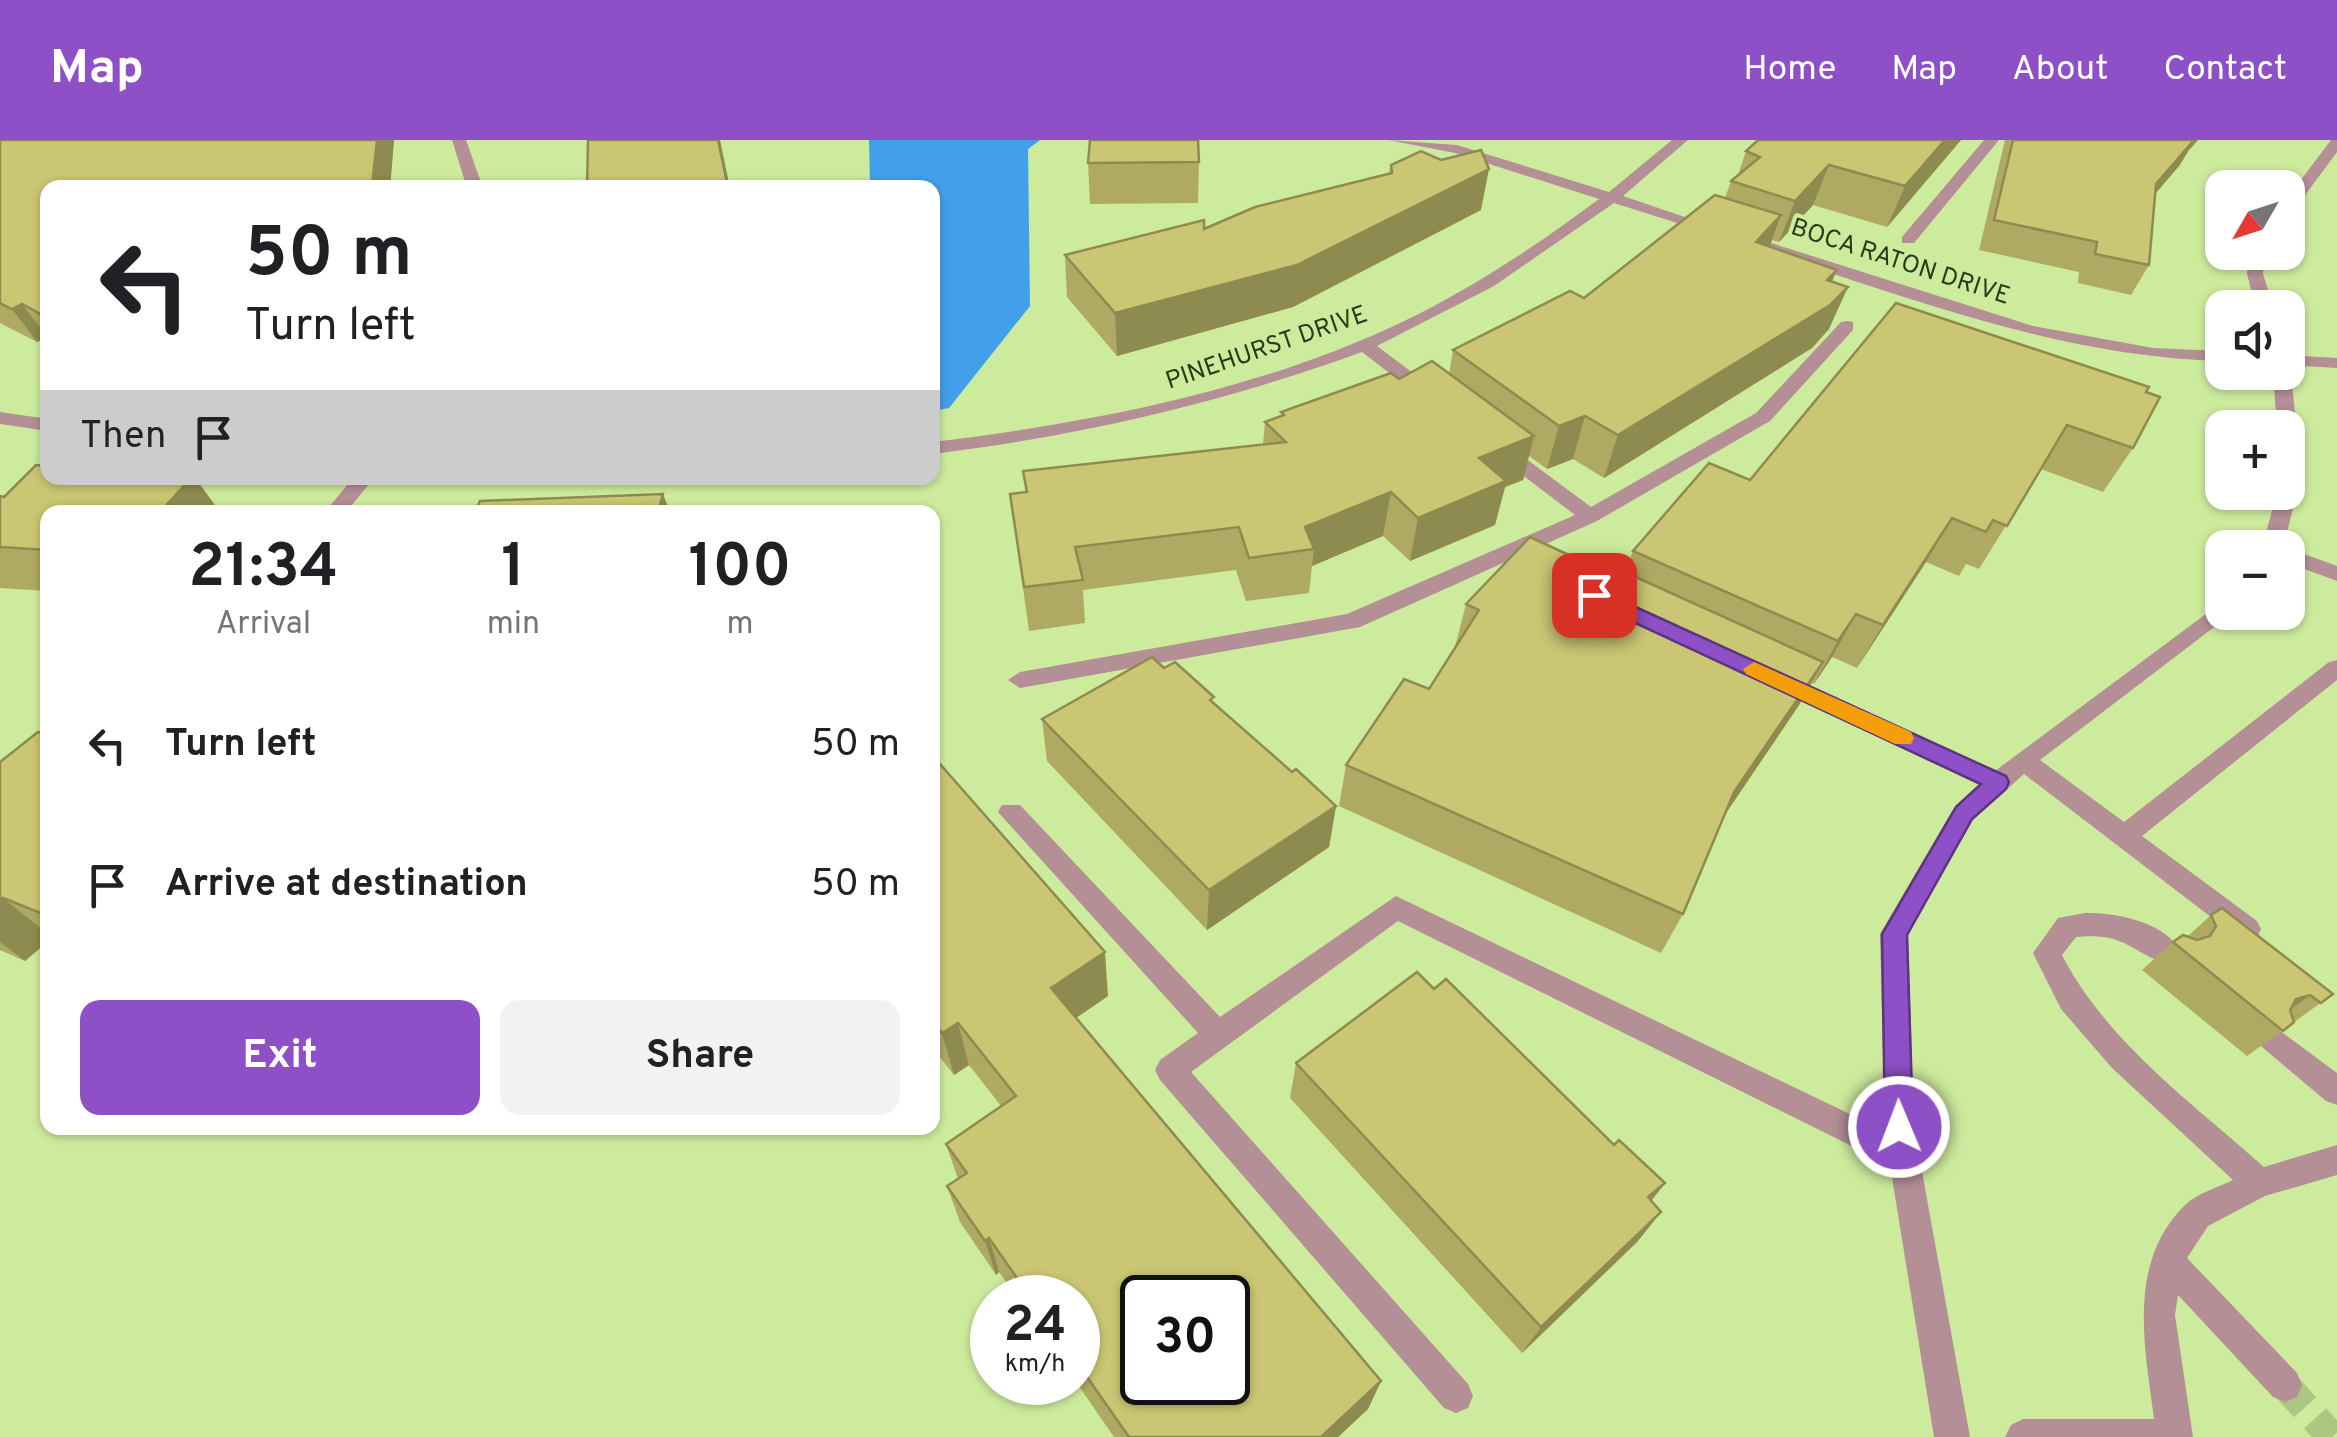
<!DOCTYPE html>
<meta charset="utf-8">
<style>
:root{--surface:#fff;--page:#f2f2f2;--text:#202124;--muted:#757577;--accent:#8e50c6}
body{margin:0;font-family:Overpass,sans-serif;background:var(--page);color:var(--text);height:100vh;display:flex;flex-direction:column;font-size:38px;white-space:nowrap}
*{box-sizing:border-box;margin:0}
p{font-size:32px;color:var(--muted)}
.icon{flex:none;width:55px;height:55px;fill:none;stroke:currentColor;stroke-width:2;stroke-linecap:round;stroke-linejoin:round}
.map{position:relative;flex:1;overflow:hidden}
.side{position:absolute;left:40px;top:365px;width:900px;height:630px;display:flex;flex-direction:column;background:var(--surface);border-radius:20px;box-shadow:0 2px 8px #0004}
.side>*{flex:none}
.banner{position:absolute;left:40px;top:40px;width:900px;height:305px;border-radius:20px;box-shadow:0 2px 8px #0004;background:#fff;color:var(--text);overflow:hidden}
.needle{width:65px;rotate:231deg}
.controls{position:absolute;left:2205px;top:30px;display:grid;gap:20px}
.controls a{display:grid;place-items:center;width:100px;height:100px;border-radius:20px;background:var(--surface);box-shadow:0 2px 8px #0004;font-size:50px}
.speed{position:absolute;left:970px;top:1135px;display:flex;gap:20px;font-size:50px;font-weight:700;text-align:center}
.speed>*{display:grid;place-content:center;width:130px;height:130px;border-radius:50%;background:var(--surface);box-shadow:0 2px 8px #0004;line-height:1}
.speed small{font-size:25px;font-weight:400}
.speed .limit{border:5px solid #111;border-radius:15px;background:#fff;color:#111}
.pin{position:absolute;display:grid;place-items:center;width:85px;height:85px;color:#fff;margin:-42px;border-radius:20px;box-shadow:0 5px 15px #0006}
.me{position:absolute;width:110px;margin:-55px;rotate:359deg;stroke-linejoin:round;filter:drop-shadow(0 0 8px #0008)}
.turn{display:flex;align-items:center;gap:35px;height:210px;padding:0 40px;font-size:45px}
.turn .icon{width:130px;height:130px;stroke-width:2.5}
.turn b{display:block;font-size:70px;line-height:85px}
.then{display:flex;align-items:center;height:95px;padding:0 40px;background:#0003;gap:20px;font-size:38px}
.eta{display:flex;justify-content:space-evenly;align-items:center;height:170px;text-align:center}
.eta b{font-size:60px;font-weight:700;line-height:70px}
.action{display:flex;gap:20px;margin-top:auto;padding:20px 40px}
.action a{flex:1;height:115px;border-radius:20px;background:var(--accent);color:#fff;font-size:40px;font-weight:700;line-height:115px;text-align:center}
.action a+a{background:var(--page);color:var(--text)}
ul{padding:0;list-style:none}
li{display:flex;align-items:center;gap:30px;height:140px;padding:0 40px}
li div{flex:1}
li b{display:block;font-size:38px}
li em{font-style:normal}
header{display:flex;align-items:center;gap:60px;box-sizing:border-box;height:140px;padding:0 50px;background:var(--accent);color:#fff}
header strong{font-size:48px}
nav{display:flex;gap:55px;margin-inline-start:auto;font-size:35px}
.map>svg:first-child{display:block}
.water{fill:#42a0ea}
.lines{fill:none;stroke-linecap:round;stroke-linejoin:round}
.minor-tunnel{stroke:#adc783;stroke-width:30;stroke-dasharray:30 15;stroke-linecap:butt}
.minor{fill:#b58f96;fill-rule:evenodd}
.wall{fill:#afaa63}
.shaded-wall{fill:#8e8b50}
.building{fill:#cbc673;stroke:#8e8b50;stroke-width:2.5;fill-rule:evenodd}
.route{fill:#8e50c6;stroke:#5c3481;stroke-width:2.5}
.slow{fill:#f59e0b}
.labels{text-anchor:middle;dominant-baseline:central;stroke-width:8;stroke-linejoin:round;paint-order:stroke}
.far-street-label{font-size:25px;fill:#2d3919;stroke:#cdeb9d}
</style>
<header>
<strong>Map</strong>
<nav><a>Home</a><a>Map</a><a>About</a><a>Contact</a></nav>
</header>
<div class="map">
<svg width="2337" height="1297" viewBox="0 0 2337 1297">
<rect width="100%" height="100%" fill="#cdeb9d"/>
<path class="water" d="M869 0H1040L1028 9 1030 166 949 268 933 271 932 48 870 47Z"/>
<g class="lines">
<path class="minor-tunnel" d="M2285 1245 2332 1297"/>
<g class="minor">
<path d="M452 0H466L483 48H467Z"/>
<path d="M1388 0 1457 5 1609 52 1672 0H1688L1623 56 1723 90 1715 95 1614 63 1494 146 1377 206 1437 251V259H1423L1362 212C1222 263 1080 296 932 314V302C1090 283 1253 252 1398 184 1470 150 1536 106 1599 59L1455 13Z"/>
<path d="M1984 0H1999L1914 103H1902V97Z"/>
<path d="M2331 0H2337V12L2294 70 2288 72V57Z"/>
<path d="M1768 102 2033 186 2153 208 2222 211V221C2062 217 1913 159 1762 111L1760 107Z"/>
<path d="M2249 112H2265L2263 134 2274 168H2256L2247 134Z"/>
<path d="M1847 181 1853 182V190L1770 281 1597 381 1360 487 1020 548 1008 540 1020 532 1347 474 1575 375 1491 311V303H1505L1591 367 1756 273 1841 182Z"/>
<path d="M2288 215 2337 218V228L2288 225Z"/>
<path d="M2288 228 2291 232 2301 337 2283 408H2262L2277 352H2288V288H2277L2273 232H2288Z"/>
<path d="M0 272 48 279V291L0 284Z"/>
<path d="M353 338H374L346 372H325Z"/>
<path d="M2288 408 2337 426V441L2288 423Z"/>
<path d="M2222 462V472H2232L2230 475 2040 620 2124 682 2329 522 2337 520V540L2142 696 2257 781 2261 789 2257 797 2247 801 2237 797 2024 634 1973 680 1908 795 1914 987 1970 1297H1934L1890 1025 1398 781 1191 932 1468 1244 1473 1256 1468 1268 1456 1273 1444 1268 1160 940 1155 930 1160 920 1198 893 998 672 1002 665H1020L1220 877 1396 756 1885 991 1880 794 1955 666 1979 645 1768 545 1764 539 1768 533H1784L1995 631Z"/>
<path d="M2085 773C2115 772 2166 782 2181 812L2177 820 2167 824C2127 810 2125 792 2076 797L2062 815C2107 902 2191 962 2264 1027L2337 1005V1035L2265 1056 2208 1086 2187 1118 2297 1233 2302 1245 2297 1257 2285 1262 2273 1257 2178 1155 2175 1175 2193 1297H2005L2011 1285 2023 1279H2154C2145 1208 2126 1123 2185 1065 2196 1054 2219 1047 2233 1040L2112 928 2061 869 2033 813 2058 778Z"/>
<path d="M2272 885 2337 933V965L2326 961 2262 907 2258 898 2262 889Z"/>
</g>
</g>
<g class="wall">
<path d="M0 0H394L390 48H48V198L37 202 0 183Z"/>
<path d="M1961 0 1887 87 1813 65 1779 102 1772 100 1769 106 1832 141 1829 189 1812 208 1604 338 1573 319 1547 329 1529 316 1523 340 1505 347 1495 385 1410 421 1383 396 1312 426 1309 453 1246 461 1236 430 1083 450 1085 483 1029 491 1010 354 1026 352 1023 331 1263 304 1265 282 1281 277V272L1399 239 1449 234 1453 210 1584 158 1725 58 1731 41 1738 35 1746 11Z"/>
<path d="M2005 0H2198L2189 10 2179 26 2155 53 2149 125 2131 155 2078 143 2079 132 1979 110Z"/>
<path d="M1199 22 1198 63 1090 64 1088 23Z"/>
<path d="M1391 25 1481 70 1293 167 1117 216 1067 157 1065 115 1204 89 1389 33Z"/>
<path d="M2146 252 2133 308 2103 352 2041 329 1979 429 1966 424 1959 436 1926 422 1857 528 1832 517 1814 544 1812 543 1799 565 1725 674 1683 774 1661 813 1339 666 1346 625 1429 549 1455 507 1466 464 1625 433 1633 411 1750 340Z"/>
<path d="M195 338 220 372H48V451L0 448V356Z"/>
<path d="M1164 528 1214 563 1292 632 1336 666 1329 707 1207 790 1047 621 1042 579Z"/>
<path d="M48 596V801L25 821 0 810V622Z"/>
<path d="M932 628 1108 856 1076 878 1381 1241 1368 1269 1338 1297H1114L1076 1242H1078V1158H1017L999 1132 996 1135 960 1082 947 1046 958 1039 946 1004 1001 966 969 925 954 935 932 907Z"/>
<path d="M2211 775 2333 854 2247 916 2142 830 2173 802 2188 796Z"/>
<path d="M1296 923 1614 1005 1665 1043 1651 1061 1661 1072 1637 1102 1522 1213 1290 958Z"/>
</g>
<g class="shaded-wall">
<path d="M377 0H394L390 48H360Z"/>
<path d="M718 0H720L730 48H728Z"/>
<path d="M1945 0H1961L1887 87 1905 46Z"/>
<path d="M2190 0H2198L2189 10 2179 26 2139 73 2156 44Z"/>
<path d="M1829 25 1813 65 1779 102 1795 61Z"/>
<path d="M1489 29 1481 70 1293 167 1117 216 1115 173Z"/>
<path d="M1781 75 1766 117 1756 102Z"/>
<path d="M1837 130 1819 172 1848 147 1829 189 1812 208 1604 338 1618 295 1827 140Z"/>
<path d="M22 164 47 197 37 202 12 169Z"/>
<path d="M1585 276 1573 319 1547 329 1559 286Z"/>
<path d="M1534 296 1523 340 1505 347 1495 385 1410 421 1418 378 1479 318Z"/>
<path d="M191 338H195L220 372H160Z"/>
<path d="M1391 352 1383 396 1312 426 1314 409 1305 387Z"/>
<path d="M663 354 670 372H658Z"/>
<path d="M1952 378 1926 422 1857 528 1883 485Z"/>
<path d="M1856 474 1832 517 1814 544 1838 501Z"/>
<path d="M1823 522 1799 565 1712 694 1734 652Z"/>
<path d="M1336 666 1329 707 1207 790 1209 750Z"/>
<path d="M3 758 48 794V801L25 821 0 802V760Z"/>
<path d="M1105 812 1108 856 1057 891 1051 848Z"/>
<path d="M2310 855 2274 882 2296 859Z"/>
<path d="M958 883 969 925 954 935 942 893Z"/>
<path d="M1665 1043 1641 1074 1648 1057Z"/>
<path d="M1661 1072 1637 1102 1522 1213 1541 1187Z"/>
<path d="M989 1098 999 1132 996 1135 985 1101Z"/>
<path d="M1381 1241 1368 1269 1338 1297H1321Z"/>
</g>
<g class="building">
<path d="M0 0H377L372 46 360 48H48V178L22 164 12 169 0 163Z"/>
<path d="M588 0H718L728 48H587Z"/>
<path d="M1090 0H1198L1199 22 1088 23Z"/>
<path d="M1758 0H1945L1905 46 1829 25 1795 61 1731 41 1760 17 1746 11Z"/>
<path d="M2013 0H2194L2156 44 2149 125 2095 114 2097 102 1994 80Z"/>
<path d="M1481 10 1489 29 1297 125 1115 173 1065 115 1204 80V89L1255 67 1392 33 1391 25 1421 11 1441 20Z"/>
<path d="M1715 55 1781 75 1756 102 1837 130 1827 140 1848 147 1830 165 1618 295 1585 276 1559 286 1453 210 1570 151 1584 158Z"/>
<path d="M1896 163 2149 247 2146 252 2160 257 2133 308 2067 285 2007 386 1993 380 1986 392 1952 378 1883 485 1856 474 1838 501 1633 411 1709 323 1750 340Z"/>
<path d="M1432 221 1534 296 1479 318 1506 341 1418 378 1391 352 1305 387 1314 409 1249 418 1239 387 1075 407 1083 440 1024 447 1010 354 1027 352 1023 331 1286 302 1265 282 1284 275 1281 272 1391 233 1399 239Z"/>
<path d="M36 325 48 326V338H191L160 372H48V410L0 407V356L4 357Z"/>
<path d="M663 354 658 372H475L480 361Z"/>
<path d="M1530 397 1612 435 1618 429 1823 522 1734 652 1683 774 1346 625 1404 539 1429 549 1479 470 1466 464Z"/>
<path d="M1152 517 1164 528 1175 522 1214 557 1210 560 1292 632 1296 629 1336 666 1209 750 1042 579Z"/>
<path d="M38 592 48 596V776L3 758 0 760V622Z"/>
<path d="M940 624 1105 812 1051 848 1381 1241 1321 1297H1129L1078 1224V1158H1031L989 1098 985 1101 947 1046 967 1033 946 1004 1016 956 958 883 942 893 932 881V628ZM1142 1158H1228V1242H1142Z"/>
<path d="M2222 768 2333 854 2321 863 2310 855 2296 859 2290 870 2294 882 2283 891 2173 802 2183 795 2197 800 2210 796 2216 786 2211 775Z"/>
<path d="M1417 832 1434 849 1446 839 1614 1005 1619 1000 1665 1043 1648 1057 1661 1072 1541 1187 1296 923Z"/>
</g>
<path class="route" d="M1594 448 2006 636 2009 642 2006 649 1972 679 1907 795 1913 987 1909 996 1899 1000 1889 996 1885 987 1882 794 1956 667 1981 644 1586 460 1584 455Z"/>
<path class="slow" d="M1754 522 1911 592 1914 598 1911 604H1895L1746 534 1743 529Z"/>
<g class="labels">
<g class="far-street-label">
<text transform="translate(1900 123) rotate(18)">BOCA RATON DRIVE</text>
<text transform="translate(1267 209) rotate(-19)">PINEHURST DRIVE</text>
</g>
</g>
</svg>
<div class="controls">
<a><svg class="needle" viewBox="-14 -14 28 28"><path d="M0-13l5 13h-10z" fill="#e53935"/><path d="M0 13l5-13h-10z" fill="#757577"/></svg></a>
<a><svg class="icon" aria-label="sound" viewBox="0 0 24 24"><path d="M4 9h4l5-4v14l-5-4H4zM17 9q2 3 0 6"/></svg></a>
<a>+</a>
<a>−</a>
</div>
<div class="speed"><div>24<small>km/h</small></div><div class="limit">30</div></div>
<div class="pin" style="left:1594px;top:455px;background:#d93025"><svg class="icon" aria-label="arrive" viewBox="0 0 24 24"><path d="M6 21V4h12l-3 4 3 4H6"/></svg></div>
<svg class="me" style="left:1899px;top:987px" viewBox="-20 -20 40 40"><circle r="17" fill="#8e50c6" stroke="#fff" stroke-width="3"/><path d="M0-11L8 9 0 5-8 9z" fill="#fff"/></svg>
<div class="banner">
<div class="turn"><svg class="icon" aria-label="left" viewBox="0 0 24 24"><path d="M17 20v-9H6M10 6l-5 5 5 5"/></svg><div><b>50 m</b>Turn left</div></div>
<div class="then">Then<svg class="icon" aria-label="arrive" viewBox="0 0 24 24"><path d="M6 21V4h12l-3 4 3 4H6"/></svg></div>
</div>
<section class="side">
<div class="eta">
<div><b>21:34</b><p>Arrival</p></div>
<div><b>1</b><p>min</p></div>
<div><b>100</b><p>m</p></div>
</div>
<ul>
<li><svg class="icon" aria-label="left" viewBox="0 0 24 24"><path d="M17 20v-9H6M10 6l-5 5 5 5"/></svg><div><b>Turn left</b></div><em>50 m</em></li>
<li><svg class="icon" aria-label="arrive" viewBox="0 0 24 24"><path d="M6 21V4h12l-3 4 3 4H6"/></svg><div><b>Arrive at destination</b></div><em>50 m</em></li>
</ul>
<div class="action"><a>Exit</a><a>Share</a></div>
</section>
</div>
